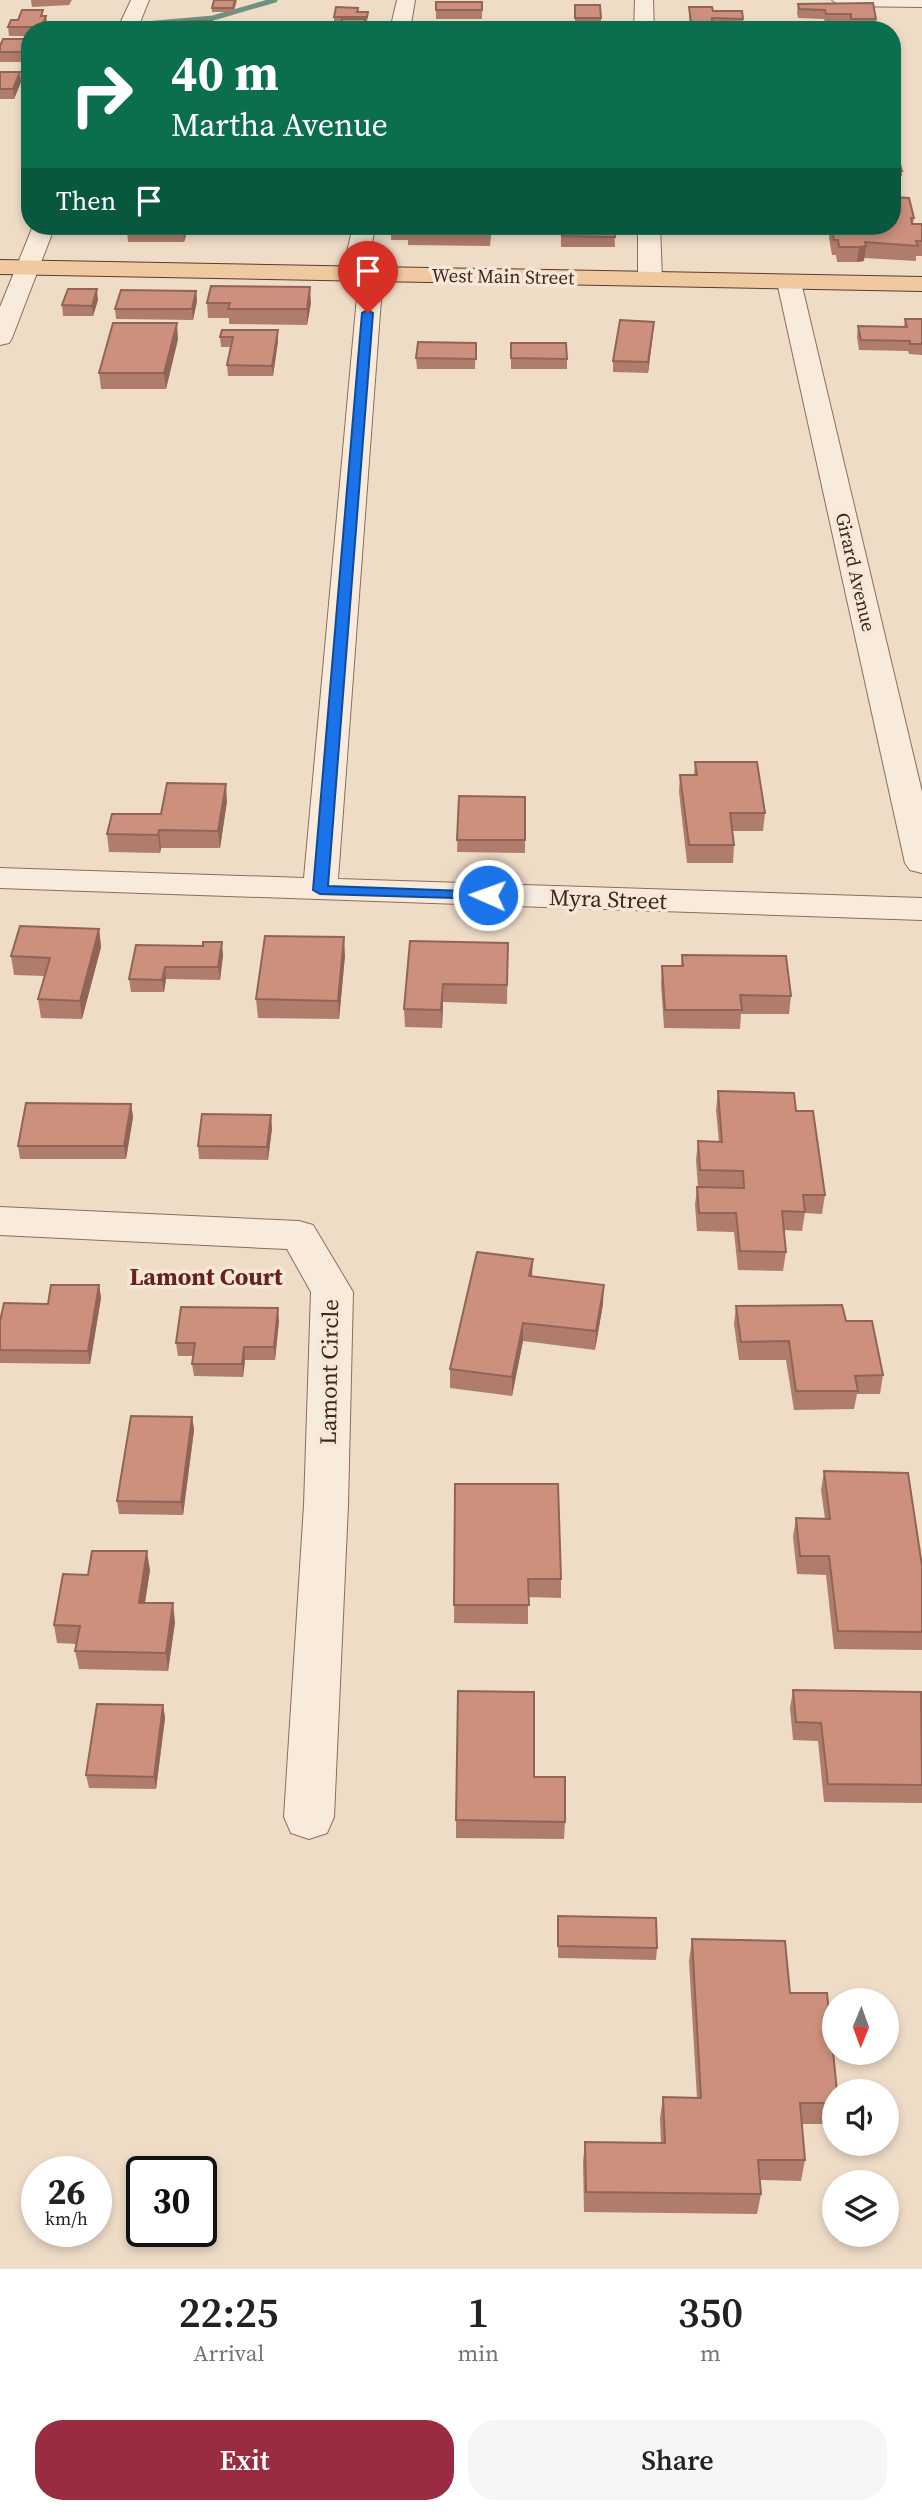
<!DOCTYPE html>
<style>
:root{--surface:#fff;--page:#f6f6f6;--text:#222;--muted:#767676;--accent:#9a2c41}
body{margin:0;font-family:"Source Serif 4",serif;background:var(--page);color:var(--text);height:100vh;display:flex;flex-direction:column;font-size:26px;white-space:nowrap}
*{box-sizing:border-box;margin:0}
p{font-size:23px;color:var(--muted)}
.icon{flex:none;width:38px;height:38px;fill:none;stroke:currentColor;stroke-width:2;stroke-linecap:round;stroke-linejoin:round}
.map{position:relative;height:2269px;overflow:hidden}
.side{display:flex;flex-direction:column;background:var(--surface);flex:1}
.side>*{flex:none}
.hud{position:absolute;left:21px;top:21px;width:880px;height:214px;border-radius:28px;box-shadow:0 4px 10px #0003;background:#0b6e4f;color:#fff;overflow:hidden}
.needle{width:46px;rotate:181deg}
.buttons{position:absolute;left:822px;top:1988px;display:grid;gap:14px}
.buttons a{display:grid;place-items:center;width:77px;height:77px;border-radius:50%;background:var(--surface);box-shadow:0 4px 10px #0003;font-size:35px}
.speed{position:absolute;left:21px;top:2156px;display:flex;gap:14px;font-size:35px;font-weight:700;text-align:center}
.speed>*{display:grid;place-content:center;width:91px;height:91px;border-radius:50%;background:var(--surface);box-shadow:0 4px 10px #0003;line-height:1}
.speed small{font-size:18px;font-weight:400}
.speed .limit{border:4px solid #111;border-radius:10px;background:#fff;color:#111}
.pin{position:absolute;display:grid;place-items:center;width:60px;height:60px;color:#fff;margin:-72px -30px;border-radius:50% 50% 50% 0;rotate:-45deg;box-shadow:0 0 7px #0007}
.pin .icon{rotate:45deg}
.me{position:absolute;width:77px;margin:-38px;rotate:272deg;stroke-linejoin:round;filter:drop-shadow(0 0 5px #0008)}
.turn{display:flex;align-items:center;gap:24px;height:147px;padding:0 35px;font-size:32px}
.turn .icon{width:91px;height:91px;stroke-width:2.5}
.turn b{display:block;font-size:49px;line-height:60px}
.then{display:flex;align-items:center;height:66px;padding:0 35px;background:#0003;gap:14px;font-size:26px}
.eta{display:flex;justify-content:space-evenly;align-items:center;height:119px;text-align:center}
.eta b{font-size:42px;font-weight:600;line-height:49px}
.cta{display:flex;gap:14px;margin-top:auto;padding:14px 35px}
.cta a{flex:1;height:80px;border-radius:28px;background:var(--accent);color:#fff;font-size:28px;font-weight:600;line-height:80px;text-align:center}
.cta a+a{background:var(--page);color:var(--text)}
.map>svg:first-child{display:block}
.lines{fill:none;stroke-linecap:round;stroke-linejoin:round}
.stream{stroke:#6f9182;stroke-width:5}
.minor-casing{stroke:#8b6d5c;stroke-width:2}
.major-casing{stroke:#593c30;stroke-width:2}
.minor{fill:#f9ebdb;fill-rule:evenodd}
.major{fill:#f1c9a0;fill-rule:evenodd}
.wall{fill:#b07c6c}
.shaded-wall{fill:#906558}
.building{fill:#cd907d;stroke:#906558;stroke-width:2}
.route{fill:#1a73e8;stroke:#114b97;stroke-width:2}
.labels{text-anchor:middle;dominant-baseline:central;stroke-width:7;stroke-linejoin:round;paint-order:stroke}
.far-street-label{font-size:19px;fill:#3b2820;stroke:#f6e7d7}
.street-label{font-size:23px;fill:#3b2820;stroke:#f6e7d7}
.neighbourhood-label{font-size:24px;font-weight:bold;fill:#68211f;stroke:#f6e7d7}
</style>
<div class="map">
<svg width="922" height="2269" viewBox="0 0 922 2269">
<rect width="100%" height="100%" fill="#efdcc7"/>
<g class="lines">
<g class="stream">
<path d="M145 24 213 18 275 0"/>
<path d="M109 30 116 28"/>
</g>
<g class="minor-casing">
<g id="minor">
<path d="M131 0H149L137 30H117Z"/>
<path d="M397 0H415L410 30H390Z"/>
<path d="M635 0H653L654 30H634Z"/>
<path d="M832 0H922V7L841 6Z"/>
<path d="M33 226H55L12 338 9 343 0 345V307Z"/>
<path d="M353 226H375L369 261 382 286 338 879 922 898V920L0 888V868L304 878 358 286 345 261Z"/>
<path d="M638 226H660L662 279 658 284H642L638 279Z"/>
<path d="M789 275 797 277 801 282 922 792V873L910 870 905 863 777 282 781 277Z"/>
<path d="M0 1207 299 1221 313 1225 353 1292 348 1505 334 1817 327 1833 309 1839 291 1833 284 1817 304 1505 311 1292 287 1249 0 1235Z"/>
</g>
</g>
<g class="major-casing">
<path id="major" d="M0 260 922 277V291L0 274Z"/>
</g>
<use href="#minor" class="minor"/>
<use href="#major" class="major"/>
</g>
<g class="wall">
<path d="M31 0H72L69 5 32 7Z"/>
<path d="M237 0 234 12H212V8Z"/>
<rect x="436" y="2" width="46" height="17"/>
<path d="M798 4 876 19V30H826V28H842V25H850V24L825 23 824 19 798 18 797 13Z"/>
<path d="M575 5 601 18V27L562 30 575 24Z"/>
<path d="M689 7 713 11 743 19V28L712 27V30H691L689 16Z"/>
<path d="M358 8 359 12 368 17 367 22H365V30H341L342 21H334V17Z"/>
<path d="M43 10V16H46L47 25 45 30H30V36H9L8 27 18 20Z"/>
<path d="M30 39V54L26 62H0V46Z"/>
<path d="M0 72H20L21 82 14 99H0Z"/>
<path d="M892 134 899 148 898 153H892Z"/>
<path d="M892 158 902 171V176H892Z"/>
<path d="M892 197 914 218 913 224H922V256H916V261L864 258V261L857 262H837L836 255H832L829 238 830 226H892Z"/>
<path d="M242 226H313L312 233 242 232Z"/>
<path d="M391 226H492L490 246 408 245V240H391Z"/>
<path d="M561 226H614L615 247H561Z"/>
<path d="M188 228 184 242H128L127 231Z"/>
<path d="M196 291 197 301 193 320 116 319 115 309Z"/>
<path d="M98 300 93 316H63L62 305Z"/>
<path d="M207 303H311L307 325 229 324V318H208Z"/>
<path d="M905 319H922V355L909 354 908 351 859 350 857 337 858 326 904 327Z"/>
<path d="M222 330 278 341 273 376H228L227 365 231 347H221L220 337Z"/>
<path d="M653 333 648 373 613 372V361Z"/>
<path d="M178 339 166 389H101L99 373Z"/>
<path d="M476 343 475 369H417L416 358Z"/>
<path d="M511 343 567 359V369H511Z"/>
<path d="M695 762 765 813 763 831H732L734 845 733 863H687L679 792 680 775H694Z"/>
<path d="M459 796 525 797V853L457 852Z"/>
<path d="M227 801 220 848H161L160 853 109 852 107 834 161 814Z"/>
<path d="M99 929 101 947 82 1019 41 1018 38 999 45 976 14 975 11 956Z"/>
<path d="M508 943 507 1004 443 1002 442 1028 405 1027 404 1009Z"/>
<path d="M136 945 223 955 220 980 166 979 164 992H131L129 979Z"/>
<path d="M345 955 339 1019 258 1018 256 999Z"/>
<path d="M682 955 791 996 789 1014H741L740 1029 664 1028 661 984 662 966H681Z"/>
<path d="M718 1091 796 1111 825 1195 822 1214 805 1213 802 1231 783 1230 786 1252 783 1271 738 1270 734 1232 697 1231 695 1205 697 1187H698L696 1160 698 1141 719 1142 716 1110Z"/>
<path d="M131 1104 133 1117 126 1159H20L18 1146Z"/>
<path d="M272 1128 268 1160 199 1159 198 1146Z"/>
<path d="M532 1276 603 1304 595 1350 523 1341 512 1396 450 1388V1369Z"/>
<path d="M99 1285 101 1298 90 1364 0 1363V1321Z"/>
<path d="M736 1306 846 1321 883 1375 880 1394H857L854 1409 794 1410 786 1360H739L734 1324Z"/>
<path d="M279 1321 275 1360H245L243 1377 194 1376 192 1364 193 1356H178L176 1343Z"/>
<path d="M192 1417 194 1430 183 1515 119 1514 117 1501Z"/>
<path d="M824 1471 922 1566V1650L834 1649 826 1575 797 1574 793 1537 796 1518 825 1519 821 1490Z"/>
<path d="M455 1484 561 1579V1598L528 1597V1624L454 1623Z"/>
<path d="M150 1570 145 1603 175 1622 168 1671 79 1669 75 1651 77 1644 57 1643 54 1625 88 1575Z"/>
<path d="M793 1690 922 1698V1803L824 1802 818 1741 793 1740 790 1708Z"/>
<path d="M163 1705 165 1718 156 1789 89 1788 86 1775Z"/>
<path d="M534 1777 565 1822 564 1839 456 1838V1820Z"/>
<path d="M558 1916 657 1948 656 1960 558 1958Z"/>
<path d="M692 1939 790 1993 835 2091V2119L834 2124H802L805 2160 801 2181 760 2180 761 2194 757 2214 584 2212 583 2162 585 2142 661 2143 660 2118 663 2097 697 2098 689 1961Z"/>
</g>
<g class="shaded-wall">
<path d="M46 16 47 25 45 30H42V27Z"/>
<path d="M30 42V54L26 62 25 52Z"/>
<path d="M20 72 21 82 14 99 13 89Z"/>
<path d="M184 226H187L188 228 184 242 183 232Z"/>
<path d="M866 246 864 261 857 262 859 247Z"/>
<path d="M310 287 311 303 307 325V309Z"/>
<path d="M97 289 98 300 93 316 92 306Z"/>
<path d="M196 291 197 301 193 320 192 309Z"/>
<path d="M654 322 653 333 648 373V362Z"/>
<path d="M177 323 178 339 166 389 164 373Z"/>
<path d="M278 330V341L273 376 272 366Z"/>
<path d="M226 784 227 801 220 848 218 831Z"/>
<path d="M159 830 161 848 160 853 158 835Z"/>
<path d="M99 929 101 947 82 1019 80 1001Z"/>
<path d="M344 937 345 955 339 1019 338 1001Z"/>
<path d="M222 942 223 955 220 980 218 967Z"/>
<path d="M165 967 166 979 164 992 162 980Z"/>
<path d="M443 984V1002L442 1028 441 1010Z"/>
<path d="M131 1104 133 1117 126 1159 124 1146Z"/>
<path d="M271 1115 272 1128 268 1160 267 1147Z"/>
<path d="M533 1259 532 1277 529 1276Z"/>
<path d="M99 1285 101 1298 90 1364 88 1351Z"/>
<path d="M604 1285 603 1304 595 1350 596 1331Z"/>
<path d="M278 1308 279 1321 275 1360 274 1347Z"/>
<path d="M523 1323V1341L512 1396V1377Z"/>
<path d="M244 1347 245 1360 243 1377 242 1364Z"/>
<path d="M192 1417 194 1430 183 1515 181 1502Z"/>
<path d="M147 1551 150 1570 142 1621 139 1603Z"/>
<path d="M173 1603 175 1622 168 1671 166 1653Z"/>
<path d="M163 1705 165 1718 156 1789 154 1777Z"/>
</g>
<g class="building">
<path d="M214 0H235L233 8H212Z"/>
<rect x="436" y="2" width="46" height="8"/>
<path d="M873 3 876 19H851V14H826L825 10 799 9 798 4Z"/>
<path d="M575 5H600L601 18H575Z"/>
<path d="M336 7 358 8 357 12H368L367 17H334Z"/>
<path d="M689 7H712L713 11H742L743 19 712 18V22H691Z"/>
<path d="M22 10H43L41 16H46L42 27H8L11 20H18Z"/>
<path d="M342 19H365L364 30H341Z"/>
<path d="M187 21H212L210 30H184Z"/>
<path d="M435 24H467L466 30H435Z"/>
<path d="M562 24H583V27H606V30H563Z"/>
<path d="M842 25 874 26 876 30H826V28H843Z"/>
<path d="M3 39H30V42L25 52H0V46Z"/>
<path d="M0 72H20L13 89H0Z"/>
<path d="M892 134H895L899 148H892Z"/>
<path d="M892 158H898L902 171H892Z"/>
<path d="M892 197 909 198 914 218H911L912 224H922V241H916L918 246 865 242 866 246 859 247H839L838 240H834L831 226H892Z"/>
<path d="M129 226H184L183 232 127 231Z"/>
<path d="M408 226H491L490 231 477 232 407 230Z"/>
<path d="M561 226H614L615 237 562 236Z"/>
<path d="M211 286 310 287 307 309H228L230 303H207Z"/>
<path d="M68 289H97L92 306 62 305Z"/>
<path d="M121 290 196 291 192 309H115Z"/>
<path d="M905 319H922V344H910V341L861 340 858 326 907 327Z"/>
<path d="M620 320 654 322 648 362 613 361Z"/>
<path d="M113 323H177L164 373H99Z"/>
<path d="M222 330H278L272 366 227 365 233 337H220Z"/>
<path d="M418 342 476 343V359L416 358Z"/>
<path d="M511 343H566L567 359 511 358Z"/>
<path d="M695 762H757L765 813H730L734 845H689L680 775H697Z"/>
<path d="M167 783 226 784 218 831 159 830 158 835 107 834 112 814H161Z"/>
<path d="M459 796 525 797V840H457Z"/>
<path d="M20 926 99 929 80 1001 38 999 50 958 11 956Z"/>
<path d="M265 936 344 937 338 1001 256 999Z"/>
<path d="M410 941 508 943 507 985 443 984 441 1010 404 1009Z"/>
<path d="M203 942H222L218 967H165L162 980 129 979 136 945 203 946Z"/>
<path d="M682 955 786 956 791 996 740 995 742 1010H665L662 966H683Z"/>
<path d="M718 1091 794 1093 796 1111H813L825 1195H803L805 1212 782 1211 786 1252 740 1251 736 1213H699L697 1187 744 1188 743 1171 700 1170 698 1141 722 1142Z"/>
<path d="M26 1103 131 1104 124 1146H18Z"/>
<path d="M202 1114 271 1115 267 1147 198 1146Z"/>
<path d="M477 1252 533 1259 529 1276 604 1285 596 1331 523 1323 512 1377 450 1369Z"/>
<path d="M51 1285H99L88 1351 0 1350V1321L4 1303 48 1304Z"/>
<path d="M842 1305 846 1321H872L883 1375 855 1376 858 1391H796L789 1341 741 1342 736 1306Z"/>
<path d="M181 1307 278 1308 274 1347H244L242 1364H192L195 1343H176Z"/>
<path d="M131 1416 192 1417 181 1502 117 1501Z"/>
<path d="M824 1471 908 1473 922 1566V1632L838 1631 829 1556H800L796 1518 830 1519Z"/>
<path d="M455 1484H558L561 1579H528L529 1605H454Z"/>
<path d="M92 1551H147L139 1603H173L166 1653 75 1651 80 1626 54 1625 63 1574 88 1575Z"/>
<path d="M793 1690 921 1692 922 1785 828 1784 821 1723 796 1722Z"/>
<path d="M458 1691 534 1692V1777H565V1822L456 1820Z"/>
<path d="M97 1704 163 1705 154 1777 86 1775Z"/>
<path d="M558 1916 656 1918 657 1948 558 1946Z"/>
<path d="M692 1939 785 1941 790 1993H827L837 2091H835V2103H800L805 2160H758L761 2194 586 2192 585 2142 665 2143 663 2097 701 2098Z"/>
</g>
<path class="route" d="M368 310 373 313 328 886 493 892 495 895 488 899 320 894 313 890 362 313Z"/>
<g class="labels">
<g class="far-street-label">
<text transform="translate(503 276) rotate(1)">West Main Street</text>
<text transform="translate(856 572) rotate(77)">Girard Avenue</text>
</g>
<g class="street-label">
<text transform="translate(608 899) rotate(2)">Myra Street</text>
<text transform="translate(329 1372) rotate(-89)">Lamont Circle</text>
</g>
<g class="neighbourhood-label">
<text x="206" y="1276">Lamont Court</text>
</g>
</g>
</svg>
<div class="buttons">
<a><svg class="needle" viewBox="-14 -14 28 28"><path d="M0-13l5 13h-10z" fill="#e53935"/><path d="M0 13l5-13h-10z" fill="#767676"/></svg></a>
<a><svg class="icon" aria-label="sound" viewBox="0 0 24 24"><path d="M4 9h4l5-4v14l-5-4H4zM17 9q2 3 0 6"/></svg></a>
<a><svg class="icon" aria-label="layers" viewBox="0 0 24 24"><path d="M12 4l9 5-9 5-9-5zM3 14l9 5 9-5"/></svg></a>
</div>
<div class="speed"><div>26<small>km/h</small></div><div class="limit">30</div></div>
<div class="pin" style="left:368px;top:313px;background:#d93025"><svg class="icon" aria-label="arrive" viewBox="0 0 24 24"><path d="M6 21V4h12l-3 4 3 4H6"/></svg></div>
<svg class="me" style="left:488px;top:895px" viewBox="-20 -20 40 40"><circle r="17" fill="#1a73e8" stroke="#fff" stroke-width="3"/><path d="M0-11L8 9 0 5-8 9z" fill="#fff"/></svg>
<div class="hud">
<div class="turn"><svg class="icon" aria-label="right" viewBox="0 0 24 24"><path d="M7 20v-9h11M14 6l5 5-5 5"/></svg><div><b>40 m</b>Martha Avenue</div></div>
<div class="then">Then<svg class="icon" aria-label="arrive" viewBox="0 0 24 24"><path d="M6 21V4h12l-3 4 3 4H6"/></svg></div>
</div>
</div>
<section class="side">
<div class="eta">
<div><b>22:25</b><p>Arrival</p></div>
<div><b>1</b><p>min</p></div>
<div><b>350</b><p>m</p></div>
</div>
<div class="cta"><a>Exit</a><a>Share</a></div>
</section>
